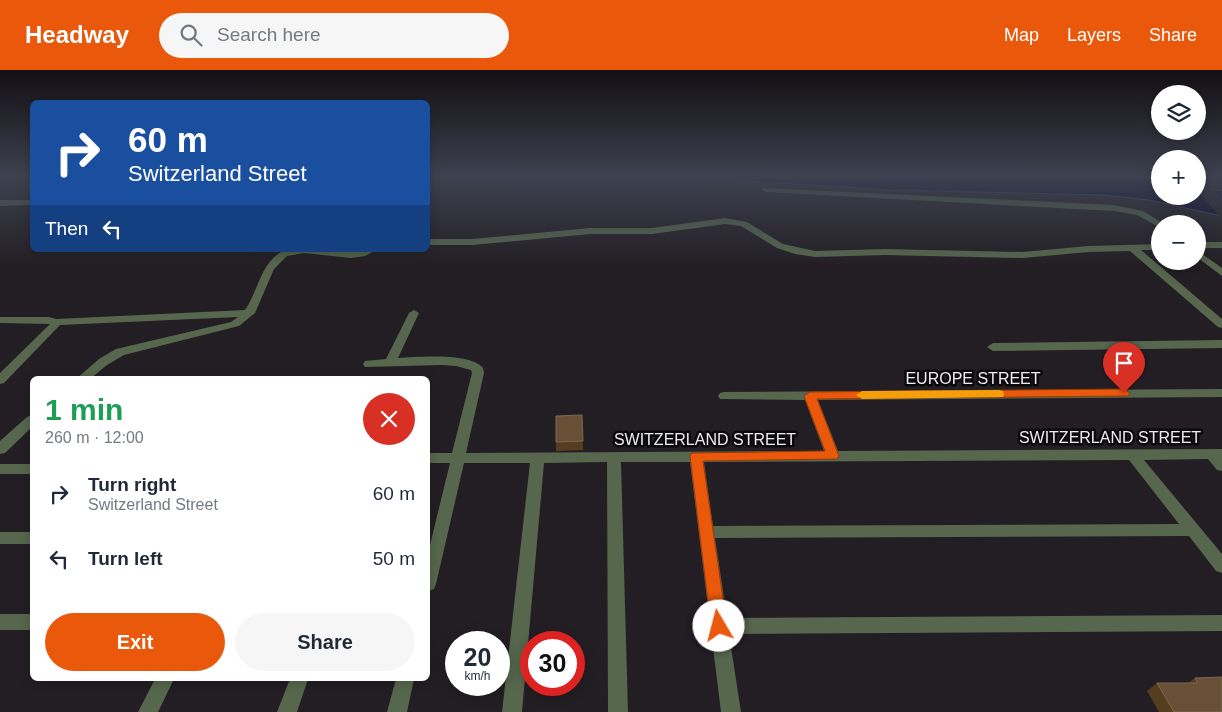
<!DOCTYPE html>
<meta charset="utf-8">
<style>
:root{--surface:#fff;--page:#f6f6f7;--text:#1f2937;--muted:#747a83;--accent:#ea580c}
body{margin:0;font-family:Helvetica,sans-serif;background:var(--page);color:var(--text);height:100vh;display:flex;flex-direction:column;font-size:19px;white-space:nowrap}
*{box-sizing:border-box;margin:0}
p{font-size:16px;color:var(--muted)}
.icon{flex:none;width:28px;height:28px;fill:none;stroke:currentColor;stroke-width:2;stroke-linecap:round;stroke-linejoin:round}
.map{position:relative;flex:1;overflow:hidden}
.details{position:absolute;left:30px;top:306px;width:400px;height:305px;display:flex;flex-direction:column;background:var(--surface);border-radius:8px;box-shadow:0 2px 12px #0003}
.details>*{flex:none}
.hud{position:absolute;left:30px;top:30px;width:400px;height:152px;border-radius:8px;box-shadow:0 2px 12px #0003;background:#1a4fa0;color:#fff;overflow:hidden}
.buttons{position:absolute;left:1151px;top:15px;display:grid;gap:10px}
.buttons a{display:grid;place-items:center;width:55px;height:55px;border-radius:50%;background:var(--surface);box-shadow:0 2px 12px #0003;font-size:25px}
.speed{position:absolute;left:445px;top:561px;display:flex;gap:10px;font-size:25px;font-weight:700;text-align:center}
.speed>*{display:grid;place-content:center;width:65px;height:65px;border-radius:50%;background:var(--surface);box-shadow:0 2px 12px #0003;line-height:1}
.speed small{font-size:12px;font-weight:400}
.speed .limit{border:8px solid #d22;background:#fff;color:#111}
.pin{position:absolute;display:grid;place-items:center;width:42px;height:42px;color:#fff;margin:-51px -21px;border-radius:50% 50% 50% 0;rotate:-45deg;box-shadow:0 0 5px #0007}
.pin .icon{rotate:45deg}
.me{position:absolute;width:55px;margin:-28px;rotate:352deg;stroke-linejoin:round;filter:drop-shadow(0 0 4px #0008)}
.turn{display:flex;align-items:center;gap:18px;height:105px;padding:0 15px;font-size:22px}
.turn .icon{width:65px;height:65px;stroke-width:2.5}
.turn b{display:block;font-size:35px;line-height:42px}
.then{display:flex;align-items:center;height:48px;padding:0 15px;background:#0003;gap:10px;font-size:19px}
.round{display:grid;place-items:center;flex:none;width:52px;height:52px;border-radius:26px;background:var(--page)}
.summary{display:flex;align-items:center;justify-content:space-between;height:85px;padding:0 15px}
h1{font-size:30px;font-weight:800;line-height:38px;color:#1e9e55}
.primary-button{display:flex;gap:10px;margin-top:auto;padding:10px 15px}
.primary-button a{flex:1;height:58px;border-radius:30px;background:var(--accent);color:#fff;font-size:20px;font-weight:800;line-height:58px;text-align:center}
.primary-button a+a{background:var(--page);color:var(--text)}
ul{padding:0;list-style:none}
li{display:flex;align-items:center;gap:15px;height:65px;padding:0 15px}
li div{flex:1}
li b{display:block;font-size:19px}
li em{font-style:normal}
header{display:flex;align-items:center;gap:30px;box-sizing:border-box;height:70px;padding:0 25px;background:var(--accent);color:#fff}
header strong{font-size:24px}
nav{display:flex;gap:28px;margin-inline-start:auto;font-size:18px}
.search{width:350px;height:45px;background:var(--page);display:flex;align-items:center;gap:12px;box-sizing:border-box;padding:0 18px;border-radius:28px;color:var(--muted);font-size:19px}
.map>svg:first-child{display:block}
.water{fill:#00002e;stroke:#474668}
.pier{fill:#221e23}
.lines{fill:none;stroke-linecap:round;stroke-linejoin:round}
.minor{fill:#56674d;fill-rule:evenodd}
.wall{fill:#563d1f}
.building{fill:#675035;stroke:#7c6852}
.route{fill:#ea580c;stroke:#983908}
.slow{fill:#f59e0b}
.labels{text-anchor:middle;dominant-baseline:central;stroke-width:5;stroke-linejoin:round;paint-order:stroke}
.street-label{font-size:16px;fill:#eeebee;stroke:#0a090b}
</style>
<header>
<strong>Headway</strong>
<div class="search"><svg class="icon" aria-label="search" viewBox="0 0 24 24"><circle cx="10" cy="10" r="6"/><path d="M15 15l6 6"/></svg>Search here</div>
<nav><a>Map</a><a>Layers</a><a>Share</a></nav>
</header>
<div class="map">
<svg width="1222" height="642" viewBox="0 0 1222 642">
<rect width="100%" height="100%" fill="#221e23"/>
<path class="water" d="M658 107H1145L1160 110V126H1198V116L1222 121V146L1149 130 1103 125 891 120 731 110Z"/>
<path class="pier" d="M1198 114 1210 116 1222 129V149L1198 121Z"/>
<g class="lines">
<g class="minor">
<path d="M763 118 1114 135 1143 141 1164 154H1160V157L1157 156 1137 145 1114 141 766 122 762 120Z"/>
<path d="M0 130H32V135L0 136Z"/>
<path d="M725 148 747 152 783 174 815 181 885 179 1023 182 1088 176 1160 174V180H1141L1222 249V258L1218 257 1130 181 1088 182 1023 188 885 185 815 187 795 184 777 178 741 156 725 154 652 164H590L472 175H428V169H472L590 158H652Z"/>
<rect x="1198" y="172" width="24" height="6"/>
<path d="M286 180 351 182 376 180 365 186 351 188 304 183 287 186 274 199 255 243 239 256 124 285 107 295 90 309H76L99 289 116 279 231 252 238 247 60 255 4 313 0 314V303L50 254 0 253V247H49L56 249 245 240C259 220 261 189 286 180Z"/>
<path d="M1198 181 1222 198V206L1198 188Z"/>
<path d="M414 240 419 243 398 288C417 287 470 282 483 298L484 303 466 383 824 381 805 330 720 329 718 326 720 323 724 322 1222 319V327L818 330 838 381 1222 379V401L1217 400 1208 389 1144 390 1222 484V503L1216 501 1189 466 715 468 727 548 1222 545V561L729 564 741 642H721L690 392H621L628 642H608L607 392 544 393 522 642H502L530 393H464L436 514 434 519 428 521V483L450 393H428V383H452L472 303 471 300 456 296 442 295 365 297 363 294 365 291 386 289 409 243ZM1129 390 1179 454 713 456 704 392Z"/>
<path d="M1222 270V278L993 281 987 277 993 273Z"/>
<path d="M32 345V357L5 383 0 384V371L27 347Z"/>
<rect x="0" y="394" width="32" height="10"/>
<rect x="0" y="462" width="32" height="12"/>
<rect x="0" y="544" width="32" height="16"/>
<path d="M155 609H174L158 642H138Z"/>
<path d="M290 609H308L297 642H277Z"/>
<path d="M396 609H414L407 642H387Z"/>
</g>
</g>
<g class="wall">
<path d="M582 345 583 380 556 381V372Z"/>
<path d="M1195 608 1222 642H1159L1147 621 1157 613H1188Z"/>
</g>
<g class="building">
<path d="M582 345 583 371 556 372V346Z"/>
<path d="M1222 607V642H1174L1157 613H1198L1195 608Z"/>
</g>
<linearGradient id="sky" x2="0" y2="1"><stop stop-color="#131013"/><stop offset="0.54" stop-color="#3e4150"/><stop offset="1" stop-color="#3e4150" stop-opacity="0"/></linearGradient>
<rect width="1222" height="197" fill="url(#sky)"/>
<path class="route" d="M1124 319 1130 323 1128 326 817 329 839 386 837 389 703 391 727 556 724 561 719 563 713 561 711 556 690 386 692 383 825 381 804 326 810 322Z"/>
<path class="slow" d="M999 320 1003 321 1004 324 1003 327 862 329 856 325 862 321Z"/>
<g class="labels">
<g class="street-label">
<text x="973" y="308">EUROPE STREET</text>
<text x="1110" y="367">SWITZERLAND STREET</text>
<text x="705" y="369">SWITZERLAND STREET</text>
</g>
</g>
</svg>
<div class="buttons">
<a><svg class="icon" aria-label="layers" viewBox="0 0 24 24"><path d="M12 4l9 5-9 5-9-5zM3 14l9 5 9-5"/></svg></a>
<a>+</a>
<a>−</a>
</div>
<div class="speed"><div>20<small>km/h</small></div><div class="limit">30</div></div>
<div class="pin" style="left:1124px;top:323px;background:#d93025"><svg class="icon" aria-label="arrive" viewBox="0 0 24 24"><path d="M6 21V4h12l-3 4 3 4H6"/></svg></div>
<svg class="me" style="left:719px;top:556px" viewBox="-20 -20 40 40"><circle r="19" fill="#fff"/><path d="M0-13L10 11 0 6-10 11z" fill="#ea580c"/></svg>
<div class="hud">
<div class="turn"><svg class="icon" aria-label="right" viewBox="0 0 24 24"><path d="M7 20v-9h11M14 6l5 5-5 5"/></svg><div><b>60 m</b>Switzerland Street</div></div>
<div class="then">Then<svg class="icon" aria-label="left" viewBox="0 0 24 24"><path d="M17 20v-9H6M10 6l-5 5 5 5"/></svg></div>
</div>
<section class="details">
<div class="summary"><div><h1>1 min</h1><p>260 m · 12:00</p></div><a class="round" style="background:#d93025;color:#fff"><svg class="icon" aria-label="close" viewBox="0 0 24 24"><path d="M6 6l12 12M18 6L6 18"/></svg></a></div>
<ul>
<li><svg class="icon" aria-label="right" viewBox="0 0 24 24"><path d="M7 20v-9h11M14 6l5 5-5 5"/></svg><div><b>Turn right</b><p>Switzerland Street</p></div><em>60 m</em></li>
<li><svg class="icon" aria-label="left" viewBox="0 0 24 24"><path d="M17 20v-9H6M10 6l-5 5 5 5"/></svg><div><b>Turn left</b></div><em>50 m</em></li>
</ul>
<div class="primary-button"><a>Exit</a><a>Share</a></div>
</section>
</div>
